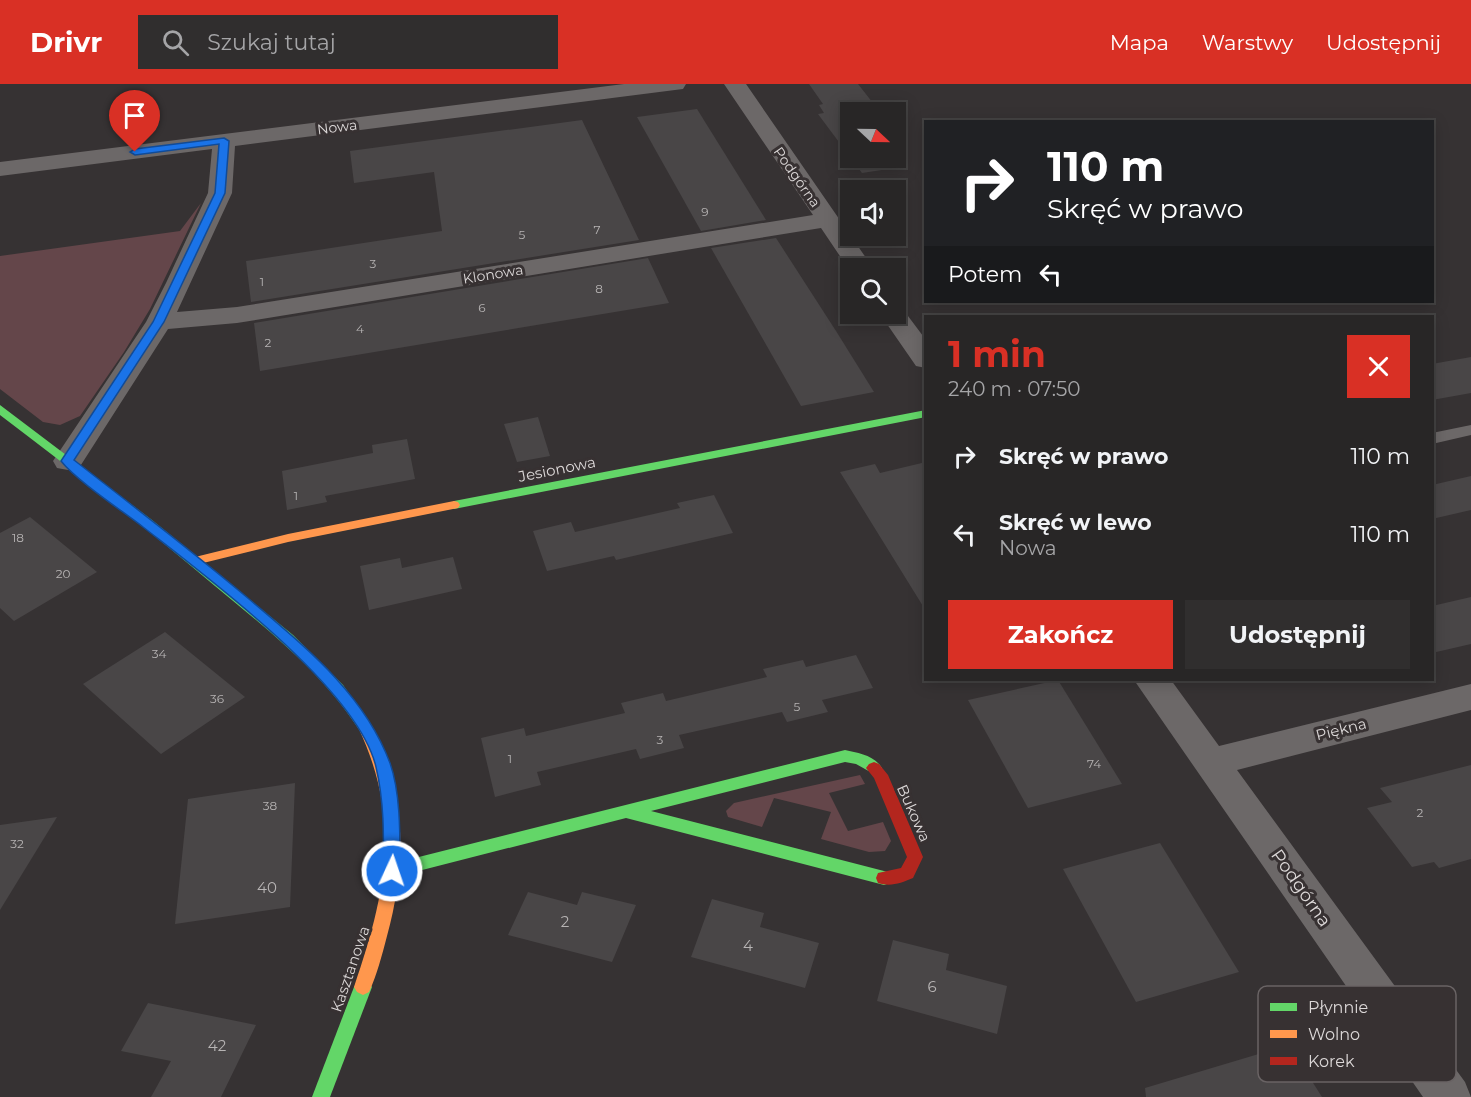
<!DOCTYPE html>
<html lang="pl">
<meta charset="utf-8">
<style>
:root{--surface:#282626;--page:#302e2e;--text:#f1f3f6;--muted:#a5a5a7;--line:#444343;--accent:#d93025}
body{margin:0;font-family:Montserrat,sans-serif;background:var(--page);color:var(--text);height:100vh;display:flex;flex-direction:column;font-size:22px;white-space:nowrap}
*{box-sizing:border-box;margin:0}
p{font-size:20px;color:var(--muted)}
.icon{flex:none;width:33px;height:33px;fill:none;stroke:currentColor;stroke-width:2;stroke-linecap:round;stroke-linejoin:round}
.map{position:relative;flex:1;overflow:hidden}
.drawer{position:absolute;left:924px;top:231px;width:510px;height:366px;display:flex;flex-direction:column;background:var(--surface);border-radius:0px;box-shadow:0 3px 15px #0003,0 0 0 2px var(--line)}
.drawer>*{flex:none}
.top-card{position:absolute;left:924px;top:36px;width:510px;height:183px;border-radius:0px;box-shadow:0 3px 15px #0003,0 0 0 2px var(--line);background:#202124;color:#fff;overflow:hidden}
.needle{width:39px;rotate:112deg}
.fabs{position:absolute;left:840px;top:18px;display:grid;gap:12px}
.fabs a{display:grid;place-items:center;width:66px;height:66px;border-radius:0px;background:var(--surface);box-shadow:0 3px 15px #0003,0 0 0 2px var(--line);font-size:30px}
.pin{position:absolute;display:grid;place-items:center;width:51px;height:51px;color:#fff;margin:-62px -26px;border-radius:50% 50% 50% 0;rotate:-45deg;box-shadow:0 0 6px #0007}
.pin .icon{rotate:45deg}
.me{position:absolute;width:66px;margin:-33px;rotate:3deg;stroke-linejoin:round;filter:drop-shadow(0 0 4px #0008)}
.turn{display:flex;align-items:center;gap:21px;height:126px;padding:0 24px;font-size:27px}
.turn .icon{width:78px;height:78px;stroke-width:2.5}
.turn b{display:block;font-size:42px;line-height:51px}
.then{display:flex;align-items:center;height:57px;padding:0 24px;background:#0003;gap:12px;font-size:22px}
.round{display:grid;place-items:center;flex:none;width:63px;height:63px;border-radius:0px;background:var(--page)}
.summary{display:flex;align-items:center;justify-content:space-between;height:102px;padding:0 24px}
h1{font-size:36px;font-weight:700;line-height:45px;color:var(--accent)}
.action{display:flex;gap:12px;margin-top:auto;padding:12px 24px}
.action a{flex:1;height:69px;border-radius:0px;background:var(--accent);color:#fff;font-size:24px;font-weight:700;line-height:69px;text-align:center}
.action a+a{background:var(--page);color:var(--text)}
ul{padding:0;list-style:none}
li{display:flex;align-items:center;gap:18px;height:78px;padding:0 24px}
li div{flex:1}
li b{display:block;font-size:22px}
li em{font-style:normal}
header{display:flex;align-items:center;gap:36px;box-sizing:border-box;height:84px;padding:0 30px;background:var(--accent);color:#fff}
header strong{font-size:28px}
nav{display:flex;gap:33px;margin-inline-start:auto;font-size:21px}
.search{width:420px;height:54px;background:var(--page);display:flex;align-items:center;gap:15px;box-sizing:border-box;padding:0 21px;border-radius:0px;color:var(--muted);font-size:22px}
.map>svg:first-child{display:block}
.green{fill:#64464a}
.building{fill:#494647}
.lines{fill:none;stroke-linecap:round;stroke-linejoin:round}
.lane{fill:#6c6868;fill-rule:evenodd}
.street{fill:#6c6868;fill-rule:evenodd}
.fast{fill:#63d668;fill-rule:evenodd}
.slow{fill:#ff974d;fill-rule:evenodd}
.jam{fill:#b3261e;fill-rule:evenodd}
.route{fill:#1a73e8;stroke:#114b97;stroke-width:1.5}
.labels{text-anchor:middle;dominant-baseline:central;stroke-width:6;stroke-linejoin:round;paint-order:stroke}
.number-label{font-size:12px;fill:#b7b4b4}
.far-street-label{font-size:14px;fill:#dcd8d8;stroke:#373132}
.street-label{font-size:15px;fill:#dcd8d8;stroke:#373132}
.near-number-label{font-size:15px;fill:#b7b4b4}
.near-street-label{font-size:18px;fill:#dcd8d8;stroke:#373132}
.key{fill:#373132;stroke:#696364;stroke-width:1.5}
.key-label{font-size:16px;fill:#dcd8d8}
</style>
<header>
<strong>Drivr</strong>
<div class="search"><svg class="icon" aria-label="search" viewBox="0 0 24 24"><circle cx="10" cy="10" r="6"/><path d="M15 15l6 6"/></svg>Szukaj tutaj</div>
<nav><a>Mapa</a><a>Warstwy</a><a>Udostępnij</a></nav>
</header>
<div class="map">
<svg width="1471" height="1013" viewBox="0 0 1471 1013">
<rect width="100%" height="100%" fill="#363233"/>
<g class="green">
<path d="M201 119 150 225 124 268 80 332 60 341 43 338 0 305V172L180 147Z"/>
<path d="M860 691 865 700 829 709 848 747 883 738 891 757 885 767 869 768 821 755 831 728 774 714 762 743 728 733 726 727 734 719Z"/>
</g>
<g class="building">
<path d="M809 0H858L880 28H850V74H896V67L908 82 862 89 818 30 824 29 819 21 823 20Z"/>
<path d="M697 25 766 136 701 147 637 33Z"/>
<path d="M582 36 639 156 251 218 246 177 442 147 434 88 354 99 350 67Z"/>
<path d="M776 154 836 247 874 308 801 322 711 164Z"/>
<path d="M648 174 669 219 260 287 254 239Z"/>
<path d="M1471 273V309L1432 316V280Z"/>
<path d="M538 333 550 372 517 378 504 340Z"/>
<path d="M407 355 415 395 325 412 327 418 287 426 282 387 373 369 372 361Z"/>
<path d="M926 378V527L840 388 875 380 880 389Z"/>
<path d="M1471 392V426L1432 435V401Z"/>
<path d="M714 411 733 449 616 476 614 472 547 487 533 447 571 438 575 448 680 424 677 419Z"/>
<path d="M30 433 97 488 14 537 0 524V449Z"/>
<path d="M453 473 462 505 369 526 360 482 400 474 402 484Z"/>
<path d="M1471 513V560L1432 569V522Z"/>
<path d="M165 548 245 613 161 670 83 600Z"/>
<path d="M856 571 873 604 822 616 828 628 787 638 782 628 679 651 684 664 640 675 636 665 537 688 541 701 495 713 481 654 524 644 526 652 625 629 621 619 663 609 666 617 767 593 763 585 803 576 806 583Z"/>
<path d="M1058 596 1122 700 1028 724 968 616Z"/>
<path d="M1471 681V775L1439 784 1434 778 1412 783 1367 724 1392 718 1380 704Z"/>
<path d="M295 699 290 823 175 840 188 715Z"/>
<path d="M57 733 0 826V741Z"/>
<path d="M1160 759 1239 888 1136 918 1063 785Z"/>
<path d="M528 808 577 821 582 808 636 821 612 878 508 851Z"/>
<path d="M712 815 764 829 760 843 819 859 805 904 691 873Z"/>
<path d="M893 856 949 870 946 886 1007 902 997 950 877 917Z"/>
<path d="M148 919 256 941 221 1013H151L171 977 121 967Z"/>
<path d="M1289 961 1322 1013H1146L1145 1004Z"/>
</g>
<g class="lines">
<path class="lane" d="M1471 341V351L1432 360V349Z"/>
<g class="street">
<path d="M624 0H686L683 5 675 6 235 62 232 109 177 228 237 223 813 131 724 0H746L873 184H850V187L821 144 237 239 168 245 79 384 68 386 57 384 53 377 146 238 166 199 208 109 212 65 0 92V78Z"/>
<path d="M896 223 902 224 926 256V284L916 282 880 230H896Z"/>
<path d="M1134 596H1171L1219 662 1471 600V626L1237 686 1465 998 1471 1013H1423Z"/>
</g>
<g class="fast">
<path d="M0 321 152 436 293 551 343 601 370 639 372 643 370 647H360C322 588 268 546 215 502 145 443 73 386 0 331Z"/>
<path d="M926 326V333L454 425 448 421 454 417Z"/>
<path d="M845 666C858 669 874 671 882 684L879 688 874 690 856 680 845 678 651 727 884 787 890 789 892 794 890 799 884 801 626 734 391 794 385 792 383 787 385 782 391 780Z"/>
<path d="M363 895 369 898 372 903 330 1013H312L354 903 357 898Z"/>
</g>
<g class="slow">
<path d="M454 417 458 418 460 421 458 424 288 458 195 481 188 477 195 473 288 450Z"/>
<path d="M365 637 370 639C407 706 407 779 387 852 382 871 377 891 369 908L363 911 357 908 354 903C386 809 402 736 358 643L360 639Z"/>
</g>
<path class="jam" d="M874 678 879 680 888 691 923 773 913 794C901 799 891 803 878 799L876 794 878 789 901 784 907 773 874 694 866 684 869 680Z"/>
</g>
<path class="route" d="M224 54 229 57 225 109 164 238 74 376C133 422 192 467 249 515 304 562 364 609 390 679 401 710 400 754 400 787L397 792H386L383 787C384 752 384 717 376 683 358 605 207 493 143 443 121 426 77 397 61 377L153 238 215 109 219 60 135 71 130 68 135 65Z"/>
<g class="labels">
<g class="number-label">
<text x="705" y="127">9</text>
<text x="597" y="145">7</text>
<text x="522" y="150">5</text>
<text x="373" y="179">3</text>
<text x="262" y="197">1</text>
<text x="599" y="204">8</text>
<text x="482" y="223">6</text>
<text x="360" y="244">4</text>
<text x="268" y="258">2</text>
<text x="296" y="411">1</text>
<text x="18" y="453">18</text>
<text x="63" y="489">20</text>
<text x="159" y="569">34</text>
<text x="217" y="614">36</text>
<text x="797" y="622">5</text>
<text x="660" y="655">3</text>
<text x="510" y="674">1</text>
<text x="1094" y="679">74</text>
<text x="270" y="721">38</text>
<text x="1420" y="728">2</text>
<text x="17" y="759">32</text>
</g>
<g class="far-street-label">
<text transform="translate(337 43) rotate(-7)">Nowa</text>
<text transform="translate(797 93) rotate(55)">Podgórna</text>
<text transform="translate(493 190) rotate(-9)">Klonowa</text>
</g>
<g class="street-label">
<text transform="translate(557 385) rotate(-11)">Jesionowa</text>
<text transform="translate(1341 645) rotate(-14)">Piękna</text>
<text transform="translate(914 729) rotate(66)">Bukowa</text>
<text transform="translate(350 885) rotate(-71)">Kasztanowa</text>
</g>
<g class="near-number-label">
<text x="267" y="803">40</text>
<text x="565" y="837">2</text>
<text x="748" y="861">4</text>
<text x="932" y="902">6</text>
<text x="217" y="961">42</text>
</g>
<g class="near-street-label">
<text transform="translate(1301 804) rotate(55)">Podgórna</text>
</g>
</g>
<rect x="1258" y="902" width="198" height="96" rx="9" class="key"/>
<rect x="1270" y="919" width="27" height="8" fill="#63d668"/>
<rect x="1270" y="946" width="27" height="8" fill="#ff974d"/>
<rect x="1270" y="973" width="27" height="8" fill="#b3261e"/>
<g class="key-label">
<text x="1308" y="929">Płynnie</text>
<text x="1308" y="956">Wolno</text>
<text x="1308" y="983">Korek</text>
</g>
</svg>
<div class="fabs">
<a><svg class="needle" viewBox="-14 -14 28 28"><path d="M0-13l5 13h-10z" fill="#e53935"/><path d="M0 13l5-13h-10z" fill="#a5a5a7"/></svg></a>
<a><svg class="icon" aria-label="sound" viewBox="0 0 24 24"><path d="M4 9h4l5-4v14l-5-4H4zM17 9q2 3 0 6"/></svg></a>
<a><svg class="icon" aria-label="search" viewBox="0 0 24 24"><circle cx="10" cy="10" r="6"/><path d="M15 15l6 6"/></svg></a>
</div>
<div class="pin" style="left:135px;top:68px;background:#d93025"><svg class="icon" aria-label="arrive" viewBox="0 0 24 24"><path d="M6 21V4h12l-3 4 3 4H6"/></svg></div>
<svg class="me" style="left:392px;top:787px" viewBox="-20 -20 40 40"><circle r="17" fill="#1a73e8" stroke="#fff" stroke-width="3"/><path d="M0-11L8 9 0 5-8 9z" fill="#fff"/></svg>
<div class="top-card">
<div class="turn"><svg class="icon" aria-label="right" viewBox="0 0 24 24"><path d="M7 20v-9h11M14 6l5 5-5 5"/></svg><div><b>110 m</b>Skręć w prawo</div></div>
<div class="then">Potem<svg class="icon" aria-label="left" viewBox="0 0 24 24"><path d="M17 20v-9H6M10 6l-5 5 5 5"/></svg></div>
</div>
<section class="drawer">
<div class="summary"><div><h1>1 min</h1><p>240 m · 07:50</p></div><a class="round" style="background:#d93025;color:#fff"><svg class="icon" aria-label="close" viewBox="0 0 24 24"><path d="M6 6l12 12M18 6L6 18"/></svg></a></div>
<ul>
<li><svg class="icon" aria-label="right" viewBox="0 0 24 24"><path d="M7 20v-9h11M14 6l5 5-5 5"/></svg><div><b>Skręć w prawo</b></div><em>110 m</em></li>
<li><svg class="icon" aria-label="left" viewBox="0 0 24 24"><path d="M17 20v-9H6M10 6l-5 5 5 5"/></svg><div><b>Skręć w lewo</b><p>Nowa</p></div><em>110 m</em></li>
</ul>
<div class="action"><a>Zakończ</a><a>Udostępnij</a></div>
</section>
</div>
